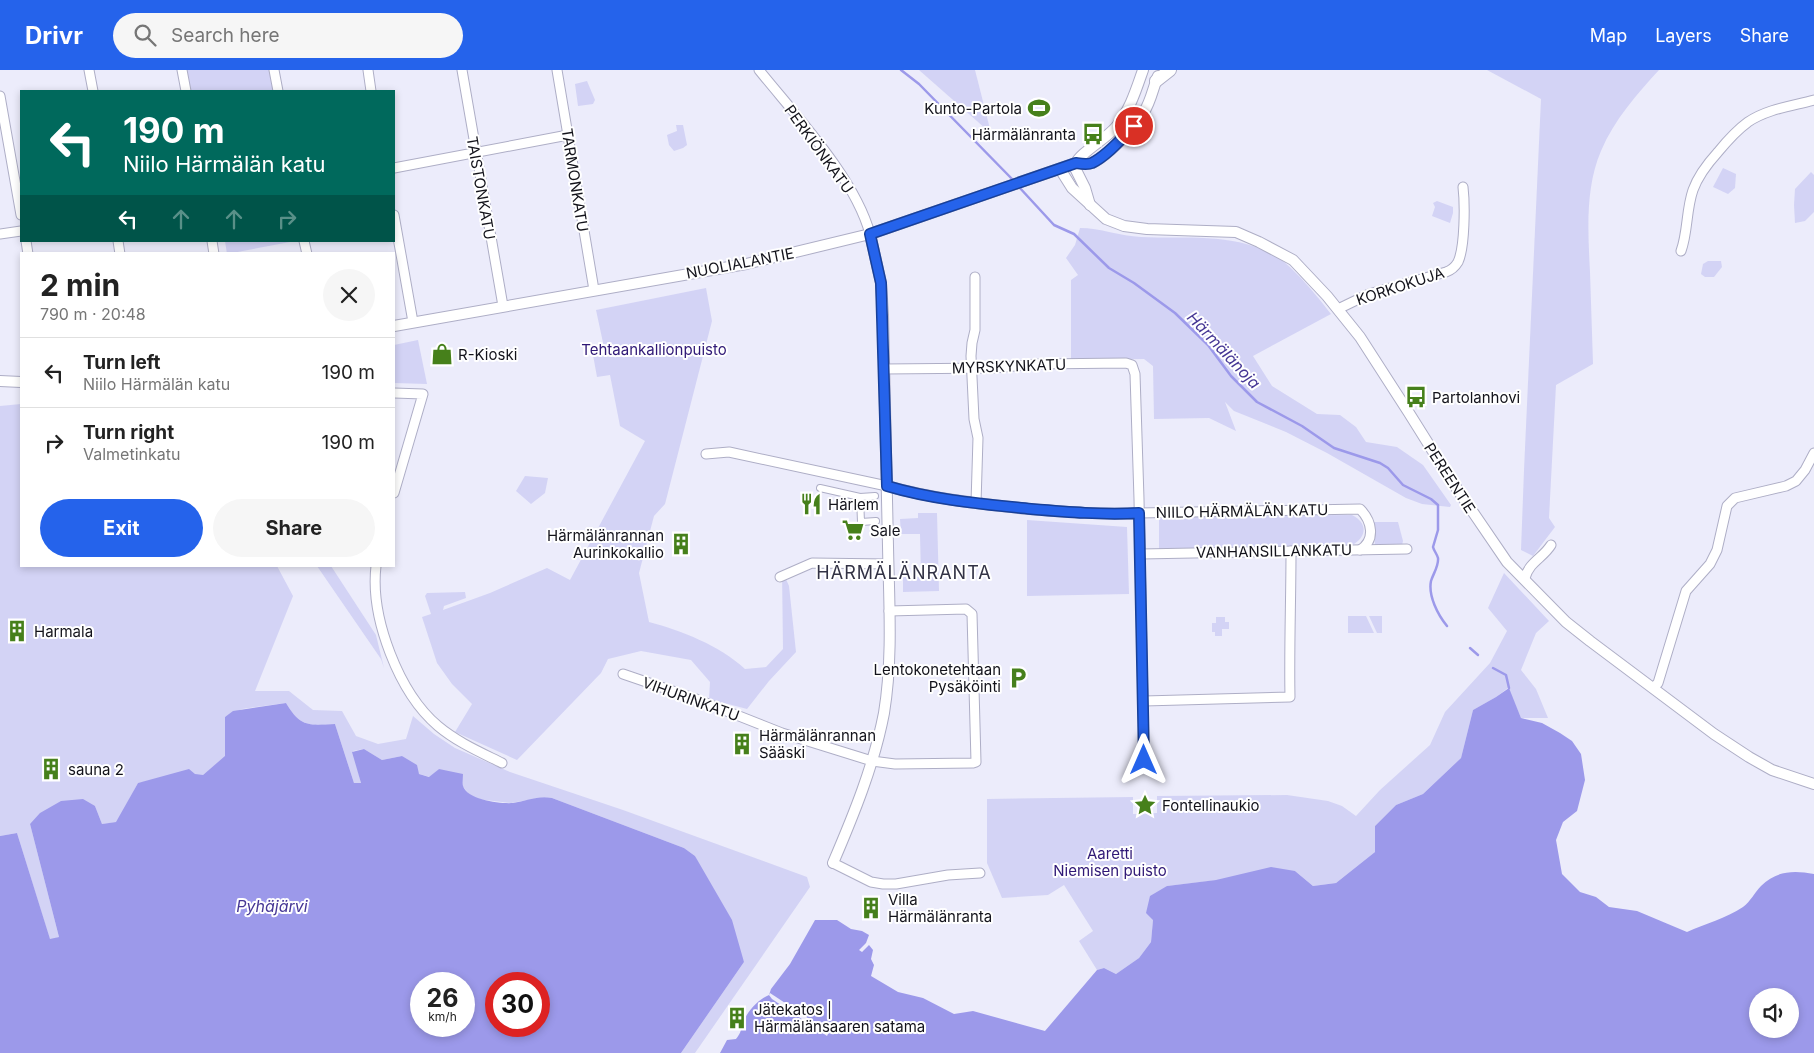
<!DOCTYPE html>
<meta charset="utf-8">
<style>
:root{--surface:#fff;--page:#f6f6f6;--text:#222;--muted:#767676;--line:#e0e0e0;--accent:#2563eb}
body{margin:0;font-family:Inter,sans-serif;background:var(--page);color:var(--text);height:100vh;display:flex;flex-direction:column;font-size:19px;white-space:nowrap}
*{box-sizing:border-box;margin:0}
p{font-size:16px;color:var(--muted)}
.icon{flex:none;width:28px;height:28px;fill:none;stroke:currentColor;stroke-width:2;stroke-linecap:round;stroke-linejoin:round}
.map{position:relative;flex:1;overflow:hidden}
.side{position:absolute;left:20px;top:182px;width:375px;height:315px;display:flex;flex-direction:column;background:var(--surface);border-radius:0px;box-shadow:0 2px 8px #0003}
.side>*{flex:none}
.top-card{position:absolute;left:20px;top:20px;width:375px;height:152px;border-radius:0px;box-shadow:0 2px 8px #0003;background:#00695c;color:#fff;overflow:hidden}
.controls{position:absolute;left:1749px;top:918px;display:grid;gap:10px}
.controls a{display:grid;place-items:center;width:50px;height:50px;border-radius:50%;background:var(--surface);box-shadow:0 2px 8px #0003;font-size:25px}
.speed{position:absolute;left:410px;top:902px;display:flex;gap:10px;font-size:25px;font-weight:700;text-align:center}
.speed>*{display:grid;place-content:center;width:65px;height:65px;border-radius:50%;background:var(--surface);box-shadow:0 2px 8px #0003;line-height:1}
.speed small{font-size:12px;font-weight:400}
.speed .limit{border:8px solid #d22;background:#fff;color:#111}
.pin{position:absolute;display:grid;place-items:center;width:42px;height:42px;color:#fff;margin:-21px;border:2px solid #fff;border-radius:50%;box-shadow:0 1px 5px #0007}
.me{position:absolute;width:55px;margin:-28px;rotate:0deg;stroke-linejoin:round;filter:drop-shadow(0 0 4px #0008)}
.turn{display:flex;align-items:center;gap:18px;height:105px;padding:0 20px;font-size:22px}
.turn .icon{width:65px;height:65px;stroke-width:2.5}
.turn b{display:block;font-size:35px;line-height:42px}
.lanes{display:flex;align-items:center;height:48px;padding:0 20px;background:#0003;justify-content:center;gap:25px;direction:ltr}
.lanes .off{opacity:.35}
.round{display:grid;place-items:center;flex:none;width:52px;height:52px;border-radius:26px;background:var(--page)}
.summary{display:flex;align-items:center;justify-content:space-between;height:85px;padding:0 20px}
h1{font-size:30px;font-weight:700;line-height:38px}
.primary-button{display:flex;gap:10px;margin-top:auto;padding:10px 20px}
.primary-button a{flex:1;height:58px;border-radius:30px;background:var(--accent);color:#fff;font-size:20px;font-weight:700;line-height:58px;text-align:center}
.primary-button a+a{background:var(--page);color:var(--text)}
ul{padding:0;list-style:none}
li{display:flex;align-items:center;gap:15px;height:70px;padding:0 20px;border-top:1px solid var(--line)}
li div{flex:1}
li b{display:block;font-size:19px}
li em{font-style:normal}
header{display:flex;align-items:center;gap:30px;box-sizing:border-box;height:70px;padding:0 25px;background:var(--accent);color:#fff}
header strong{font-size:24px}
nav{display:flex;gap:28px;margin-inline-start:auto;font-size:18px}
.search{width:350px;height:45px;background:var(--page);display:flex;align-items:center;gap:12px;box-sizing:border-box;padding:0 18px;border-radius:28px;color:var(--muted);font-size:19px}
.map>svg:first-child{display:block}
.green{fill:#d3d3f5}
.water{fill:#9c99ea;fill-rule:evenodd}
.pier{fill:#ececfb}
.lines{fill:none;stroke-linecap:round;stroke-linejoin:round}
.stream{stroke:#9c99ea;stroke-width:2.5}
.pedestrian-casing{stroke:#aeaec6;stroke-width:8}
.minor-casing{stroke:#aeaec6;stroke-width:11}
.tertiary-casing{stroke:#aeaec6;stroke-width:12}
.primary-casing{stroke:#aeaec6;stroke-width:14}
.pedestrian{stroke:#fff;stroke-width:6}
.minor{stroke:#fff;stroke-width:9}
.tertiary{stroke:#fff;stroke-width:10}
.primary{stroke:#fff;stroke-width:12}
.route-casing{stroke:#184099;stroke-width:12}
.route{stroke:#2563eb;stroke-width:9}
.labels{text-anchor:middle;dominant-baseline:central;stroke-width:4;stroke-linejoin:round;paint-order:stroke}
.poi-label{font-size:15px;fill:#13131b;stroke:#fff;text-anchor:start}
.street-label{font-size:15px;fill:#13131b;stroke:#fff}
.park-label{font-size:15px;fill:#2f1876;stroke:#fff}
.water-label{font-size:16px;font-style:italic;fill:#463795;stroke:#fff}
.quarter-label{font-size:18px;letter-spacing:1px;fill:#323245;stroke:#fff}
</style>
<header>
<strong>Drivr</strong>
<div class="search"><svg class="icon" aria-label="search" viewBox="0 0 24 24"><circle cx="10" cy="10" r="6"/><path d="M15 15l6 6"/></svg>Search here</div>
<nav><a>Map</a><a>Layers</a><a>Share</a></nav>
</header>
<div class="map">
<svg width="1814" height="983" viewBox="0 0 1814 983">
<rect width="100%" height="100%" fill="#ececfb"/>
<g class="green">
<path d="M185 0H269L273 21H189Z"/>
<path d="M919 0H975L990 59H986Z"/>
<path d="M1487 0H1659C1637 24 1614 50 1601 81 1585 118 1588 162 1590 202 1591 232 1592 263 1593 294L1556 315 1549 448 1555 457 1533 486 1521 480 1524 400 1541 29Z"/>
<path d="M587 11 595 30 593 34 578 36 575 14Z"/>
<path d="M676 55H683L687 75 683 78 674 81 669 75 667 65 677 61Z"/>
<path d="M1723 98 1736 104 1735 118 1728 124 1713 117Z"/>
<path d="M1811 102 1814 105V142L1805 151 1795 153 1794 135 1795 119Z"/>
<path d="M1437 131 1453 137V143L1450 153 1432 146 1435 137 1433 133Z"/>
<path d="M1080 158C1100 158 1120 166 1141 167 1186 169 1238 162 1279 188 1296 200 1318 227 1331 244L1253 286 1272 316 1317 344 1340 345 1356 357 1366 372 1397 377 1423 395 1451 435 1450 437 1422 434 1406 428 1327 383 1286 362 1234 341 1225 332 1236 361 1209 348 1154 349 1153 296 1144 289 1071 290V210L1078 205 1066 188 1075 175Z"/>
<path d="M225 171H290V172L227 184Z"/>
<path d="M1708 191H1721L1722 197 1714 207H1705L1701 204 1703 194Z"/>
<path d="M706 218 712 251 665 434 654 446 639 503 649 552C682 561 719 575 745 599L766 597 783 579 782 500 789 516 796 582 769 611 747 639 709 629 710 612 691 590 641 581 608 589 601 603 517 690 455 662 472 634 452 614 437 593 422 547 431 544 425 526 427 523 465 522 466 528 444 536 443 540 490 523 547 498 570 510 645 371 620 356 610 305 597 307 593 285 605 282 596 240Z"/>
<path d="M418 270 427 314 394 313V275Z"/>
<path d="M21 334V496H277L293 526 255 621H289L313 640 342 641 356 666 378 674 406 669 413 646 434 664 455 678 510 702 623 740 807 807 810 817 695 983H681L744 892 695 786 684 778 552 728 545 727 511 733 477 729 469 724 463 717 439 699 430 707 419 704 402 686 382 690 364 679 353 681 361 713H354L335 654C309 655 301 658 286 633L242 639 225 647 226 686 203 705H195L138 713 117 752 102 754 95 736 30 754 59 867 50 870 17 763 0 766V336Z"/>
<path d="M525 406 548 408 545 423 531 434 516 421Z"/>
<path d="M918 443H937L939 521 903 522V507H921L920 464H901L900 449 918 448Z"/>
<path d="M1352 445C1368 453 1367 467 1352 475L1159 479V447Z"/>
<path d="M1027 450 1127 457 1129 524 1027 526Z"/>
<path d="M1374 452H1398L1403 471 1402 475 1375 476Z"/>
<path d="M317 496H331L376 565 384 598 381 589Z"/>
<path d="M1504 503 1549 551 1536 563 1521 600 1536 619 1548 648H1521L1508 618 1496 627 1473 640 1461 688 1423 724 1396 735 1375 756V782L1336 813 1313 816 1295 801 1167 816 1153 850 1151 872 1139 888 1116 904 1104 898 1097 900 1079 871 1093 861 1064 815 1048 825 1002 828 987 793V729L1133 727V744L1157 743V726L1287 725 1328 731 1342 736 1356 746 1380 720 1430 675 1445 642 1490 593 1507 561 1488 538Z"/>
<path d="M1348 546H1366L1374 563H1348Z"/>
<path d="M1369 546H1382V563H1377Z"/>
<path d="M1216 547H1225V552H1229V559H1222V566H1215V562H1212V553H1216Z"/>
</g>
<g class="water">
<path d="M1509 618 1521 648 1542 653 1560 663 1572 671 1581 684 1585 710 1577 741 1563 752 1556 770 1562 804 1580 822 1596 827 1609 837 1637 841 1687 862C1705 854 1726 848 1743 837 1751 831 1754 823 1761 816 1776 801 1793 800 1814 804V983H720L727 970 736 969C740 964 741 961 742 955 746 943 757 930 769 925L771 919 790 894 815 850H837L851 859 862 861 869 865 866 873 859 880 862 882 869 875 873 880 871 889 874 895 871 906 898 922 923 928 954 944 973 941 1045 961 1097 900 1104 898 1116 904 1139 888 1151 872 1153 850 1146 843 1150 826 1167 816 1216 810 1271 797 1295 801 1313 816 1336 813 1375 782V756L1396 735 1423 724 1461 688 1473 640 1496 627ZM1758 926H1790V959H1758Z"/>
<path d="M286 633C301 658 309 655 335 654L354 713H361L352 682 364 679 382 690 402 686 417 695 419 704 429 707 439 699 463 704C463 708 462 713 463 716 467 730 501 734 513 733 526 731 539 725 552 728L684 778 695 786 732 850 744 892 681 983H0V766L17 763 50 869 59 867 30 754 40 743 61 731 83 729 95 736 102 754 116 752 138 713 189 699 195 704 203 705 225 686V647L233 641ZM421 914H464V956H421ZM496 914H539V956H496Z"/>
</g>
<path class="pier" d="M770 923 829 962 827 966 772 929 769 925Z"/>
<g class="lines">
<g class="stream">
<path d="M901 0 919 14 1014 111"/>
<path d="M1019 117 1054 155 1074 164 1109 198 1134 213 1175 243 1208 275 1231 306 1257 332 1302 356 1334 378 1380 393 1388 398 1403 415 1431 429 1438 435V460L1433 477C1434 481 1437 484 1438 488 1439 496 1433 504 1431 511 1428 526 1438 545 1447 556"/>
<path d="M1470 578 1478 585"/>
<path d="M1493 598 1506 605 1509 618"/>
</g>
<g class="pedestrian-casing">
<g id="pedestrian">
<path d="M820 418 860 427 875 426"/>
<path d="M860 427 861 452 876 451"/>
</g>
</g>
<g class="minor-casing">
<g id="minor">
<path d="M89 0 93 21"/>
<path d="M182 0 186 21"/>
<path d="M274 0 278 21"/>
<path d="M368 0 371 21"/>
<path d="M462 0 503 236"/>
<path d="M557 0 594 220"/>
<path d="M759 0C796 46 855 108 870 164"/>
<path d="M0 26 21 145"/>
<path d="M394 98 568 65"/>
<path d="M394 145 413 252"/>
<path d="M0 164 21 161"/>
<path d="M26 171 28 184"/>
<path d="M118 171 120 184"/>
<path d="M212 171 214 184"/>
<path d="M304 171 307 184"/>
<path d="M1681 181C1688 162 1686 140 1693 120 1698 106 1708 93 1718 82 1727 71 1737 60 1748 52 1767 39 1792 36 1814 30"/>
<path d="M975 207V260L972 273 971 286 974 349 978 368 976 433"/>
<path d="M1338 239 1369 224 1446 202C1452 200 1455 197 1458 192 1465 177 1465 134 1463 117"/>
<path d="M884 299 994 298 1037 294 1126 293 1132 295 1135 304 1139 429 1144 690"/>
<path d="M394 323 423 324 394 423"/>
<path d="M706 384 729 382 887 416"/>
<path d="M1139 443 1360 439C1372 451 1376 470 1360 480"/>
<path d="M1141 484 1407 479"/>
<path d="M376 496C370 548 399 623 438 656 457 672 480 682 502 693"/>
<path d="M780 507 812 493 888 494"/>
<path d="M1525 508C1529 492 1543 488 1551 475"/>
<path d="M623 604 696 629 782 663 872 691 895 694 973 693 976 692 972 544 966 539 889 541"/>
<path d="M1653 618 1658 613 1686 521 1710 494 1717 480 1727 436 1735 428 1786 416 1796 411 1805 400 1814 383"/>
<path d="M1144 631 1290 627C1289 579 1291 530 1291 481"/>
<path d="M833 793 871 812 883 814H896L948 805 980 803"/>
</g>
</g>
<g class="tertiary-casing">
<g id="tertiary">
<path d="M1076 93C1080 83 1107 68 1116 57 1130 40 1136 20 1143 0"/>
<path d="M1073 94 1085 118 1090 135"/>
<path d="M1060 99 1072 118 1106 149 1124 156 1147 159 1236 162 1259 172 1293 190 1327 226 1360 267 1409 343 1451 410 1507 492 1566 552 1590 571 1714 664 1749 687 1772 700 1814 714"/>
<path d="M394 256 746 194 870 164 1076 93C1082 94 1087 95 1092 93 1107 86 1137 56 1144 42 1151 31 1153 18 1158 6"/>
<path d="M0 311 21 312"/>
<path d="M887 416C933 429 981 434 1029 439 1066 442 1103 445 1139 443"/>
<path d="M833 793C854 744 874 695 884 643 893 588 889 531 888 476 886 399 885 322 883 245L881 213 870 164"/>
</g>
</g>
<g class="primary-casing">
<path id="primary" d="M1156 11 1170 0"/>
</g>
<use href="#pedestrian" class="pedestrian"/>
<use href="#minor" class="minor"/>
<use href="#tertiary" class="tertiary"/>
<use href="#primary" class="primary"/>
</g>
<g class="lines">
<g class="route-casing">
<path id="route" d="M1134 56C1123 67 1107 86 1092 93 1087 95 1082 94 1076 93L870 164 881 213 887 416C934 430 983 434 1031 439 1067 442 1103 445 1139 443L1144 690"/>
</g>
<use href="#route" class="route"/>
</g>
<defs>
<g id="stadium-bare" transform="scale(1.725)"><path d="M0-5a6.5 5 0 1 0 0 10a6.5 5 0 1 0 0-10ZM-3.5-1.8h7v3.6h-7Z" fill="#46801b" stroke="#fff" stroke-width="2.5" paint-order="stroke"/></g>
<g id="bus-bare" transform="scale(1.725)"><path d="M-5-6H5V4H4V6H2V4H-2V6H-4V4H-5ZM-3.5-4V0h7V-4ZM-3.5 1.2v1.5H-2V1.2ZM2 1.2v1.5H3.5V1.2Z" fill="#46801b" stroke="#fff" stroke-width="2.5" paint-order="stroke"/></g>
<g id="shop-bare" transform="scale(1.725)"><path d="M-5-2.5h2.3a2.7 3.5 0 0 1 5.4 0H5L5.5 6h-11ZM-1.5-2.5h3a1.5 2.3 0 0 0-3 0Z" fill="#46801b" stroke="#fff" stroke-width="2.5" paint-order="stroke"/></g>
<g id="restaurant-bare" transform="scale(1.725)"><path d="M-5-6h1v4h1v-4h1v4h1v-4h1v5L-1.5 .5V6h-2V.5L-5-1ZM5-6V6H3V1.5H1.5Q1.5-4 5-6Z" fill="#46801b" stroke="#fff" stroke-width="2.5" paint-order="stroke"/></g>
<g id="supermarket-bare" transform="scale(1.725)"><path d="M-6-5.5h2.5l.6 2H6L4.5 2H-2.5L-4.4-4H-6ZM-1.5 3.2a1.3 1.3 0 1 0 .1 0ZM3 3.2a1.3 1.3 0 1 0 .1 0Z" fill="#46801b" stroke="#fff" stroke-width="2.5" paint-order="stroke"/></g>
<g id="building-bare" transform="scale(1.725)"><path d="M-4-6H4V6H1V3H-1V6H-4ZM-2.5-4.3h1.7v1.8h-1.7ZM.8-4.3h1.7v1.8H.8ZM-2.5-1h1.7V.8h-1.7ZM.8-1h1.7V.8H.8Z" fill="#46801b" stroke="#fff" stroke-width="2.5" paint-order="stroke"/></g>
<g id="parking-bare" transform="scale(1.725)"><path d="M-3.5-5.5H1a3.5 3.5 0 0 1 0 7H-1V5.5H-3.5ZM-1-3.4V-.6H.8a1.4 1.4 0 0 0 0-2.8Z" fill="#46801b" stroke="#fff" stroke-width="2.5" paint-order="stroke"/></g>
<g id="sight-bare" transform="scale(1.725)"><path d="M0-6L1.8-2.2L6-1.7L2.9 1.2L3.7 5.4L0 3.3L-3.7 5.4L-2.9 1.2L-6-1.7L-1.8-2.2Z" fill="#46801b" stroke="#fff" stroke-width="2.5" paint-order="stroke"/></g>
</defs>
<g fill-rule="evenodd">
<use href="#stadium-bare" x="1039" y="38"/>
<use href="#bus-bare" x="1093" y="64"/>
<use href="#shop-bare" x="442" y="284"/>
<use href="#bus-bare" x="1416" y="327"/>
<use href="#restaurant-bare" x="811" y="434"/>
<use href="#supermarket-bare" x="853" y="460"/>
<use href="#building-bare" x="681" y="474"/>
<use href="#building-bare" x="17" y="561"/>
<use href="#parking-bare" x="1018" y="608"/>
<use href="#building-bare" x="742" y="674"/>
<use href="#building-bare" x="51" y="699"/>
<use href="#sight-bare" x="1145" y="735"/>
<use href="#building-bare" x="871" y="838"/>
<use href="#building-bare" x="737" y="948"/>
</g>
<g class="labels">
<g class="poi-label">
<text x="1022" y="38" text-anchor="end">Kunto-Partola</text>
<text x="1076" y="64" text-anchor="end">Härmälänranta</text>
<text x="458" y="284">R-Kioski</text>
<text x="1432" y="327">Partolanhovi</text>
<text x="828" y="434">Härlem</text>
<text x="870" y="460">Sale</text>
<text x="664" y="465" text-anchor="end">Härmälänrannan<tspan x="664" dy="17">Aurinkokallio</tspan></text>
<text x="34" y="561">Harmala</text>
<text x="1001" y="599" text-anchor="end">Lentokonetehtaan<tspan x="1001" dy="17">Pysäköinti</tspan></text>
<text x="759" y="665">Härmälänrannan<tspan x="759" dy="17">Sääski</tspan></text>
<text x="68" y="699">sauna 2</text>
<text x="1162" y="735">Fontellinaukio</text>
<text x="888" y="829">Villa<tspan x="888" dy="17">Härmälänranta</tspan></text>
<text x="754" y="939">Jätekatos |<tspan x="754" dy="17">Härmälänsaaren satama</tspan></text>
</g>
<g class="street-label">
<text transform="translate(819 79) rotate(54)">PERKIÖNKATU</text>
<text transform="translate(575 110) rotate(81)">TARMONKATU</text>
<text transform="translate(481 118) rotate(80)">TAISTONKATU</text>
<text transform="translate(740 193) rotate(-11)">NUOLIALANTIE</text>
<text transform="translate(1400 216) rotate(-18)">KORKOKUJA</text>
<text transform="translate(1009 296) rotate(-2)">MYRSKYNKATU</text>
<text transform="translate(1450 408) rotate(57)">PEREENTIE</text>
<text transform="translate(1242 441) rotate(-1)">NIILO HÄRMÄLÄN KATU</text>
<text transform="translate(1274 481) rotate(-1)">VANHANSILLANKATU</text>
<text transform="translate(691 629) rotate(20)">VIHURINKATU</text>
</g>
<g class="park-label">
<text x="654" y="279">Tehtaankallionpuisto</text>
<text x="1110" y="783">Aaretti<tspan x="1110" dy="17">Niemisen puisto</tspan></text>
</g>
<g class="water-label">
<text transform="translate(1224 280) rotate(47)">Härmälänoja</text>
<text x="272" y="836">Pyhäjärvi</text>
</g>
<g class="quarter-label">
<text x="904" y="502">HÄRMÄLÄNRANTA</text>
</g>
</g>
</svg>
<div class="controls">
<a><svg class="icon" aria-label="sound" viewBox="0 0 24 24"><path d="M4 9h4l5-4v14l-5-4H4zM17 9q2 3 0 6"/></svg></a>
</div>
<div class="speed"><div>26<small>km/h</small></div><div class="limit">30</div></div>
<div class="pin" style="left:1134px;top:56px;background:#d93025"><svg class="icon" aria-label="arrive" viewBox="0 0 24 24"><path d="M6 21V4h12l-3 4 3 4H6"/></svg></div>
<svg class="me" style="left:1144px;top:690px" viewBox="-20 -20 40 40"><path d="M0-17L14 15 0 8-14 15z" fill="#2563eb" stroke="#fff" stroke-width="4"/></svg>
<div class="top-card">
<div class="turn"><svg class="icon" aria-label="left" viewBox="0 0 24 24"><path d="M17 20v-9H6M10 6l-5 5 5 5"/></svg><div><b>190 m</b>Niilo Härmälän katu</div></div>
<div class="lanes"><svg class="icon" aria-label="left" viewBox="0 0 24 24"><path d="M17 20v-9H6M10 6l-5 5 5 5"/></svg><svg class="icon off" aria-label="ahead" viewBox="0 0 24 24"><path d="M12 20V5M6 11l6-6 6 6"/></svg><svg class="icon off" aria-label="ahead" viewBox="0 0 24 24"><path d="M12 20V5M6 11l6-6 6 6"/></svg><svg class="icon off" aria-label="right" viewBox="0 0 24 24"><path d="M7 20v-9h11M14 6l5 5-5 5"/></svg></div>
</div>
<section class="side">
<div class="summary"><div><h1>2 min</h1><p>790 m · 20:48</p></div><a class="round"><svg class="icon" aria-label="close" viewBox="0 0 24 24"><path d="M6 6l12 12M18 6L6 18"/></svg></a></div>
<ul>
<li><svg class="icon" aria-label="left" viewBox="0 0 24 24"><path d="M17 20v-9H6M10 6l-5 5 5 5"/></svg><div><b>Turn left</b><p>Niilo Härmälän katu</p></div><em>190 m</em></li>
<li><svg class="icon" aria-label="right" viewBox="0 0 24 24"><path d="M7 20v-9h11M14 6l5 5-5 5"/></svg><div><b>Turn right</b><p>Valmetinkatu</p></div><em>190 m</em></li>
</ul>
<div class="primary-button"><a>Exit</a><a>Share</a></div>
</section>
</div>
